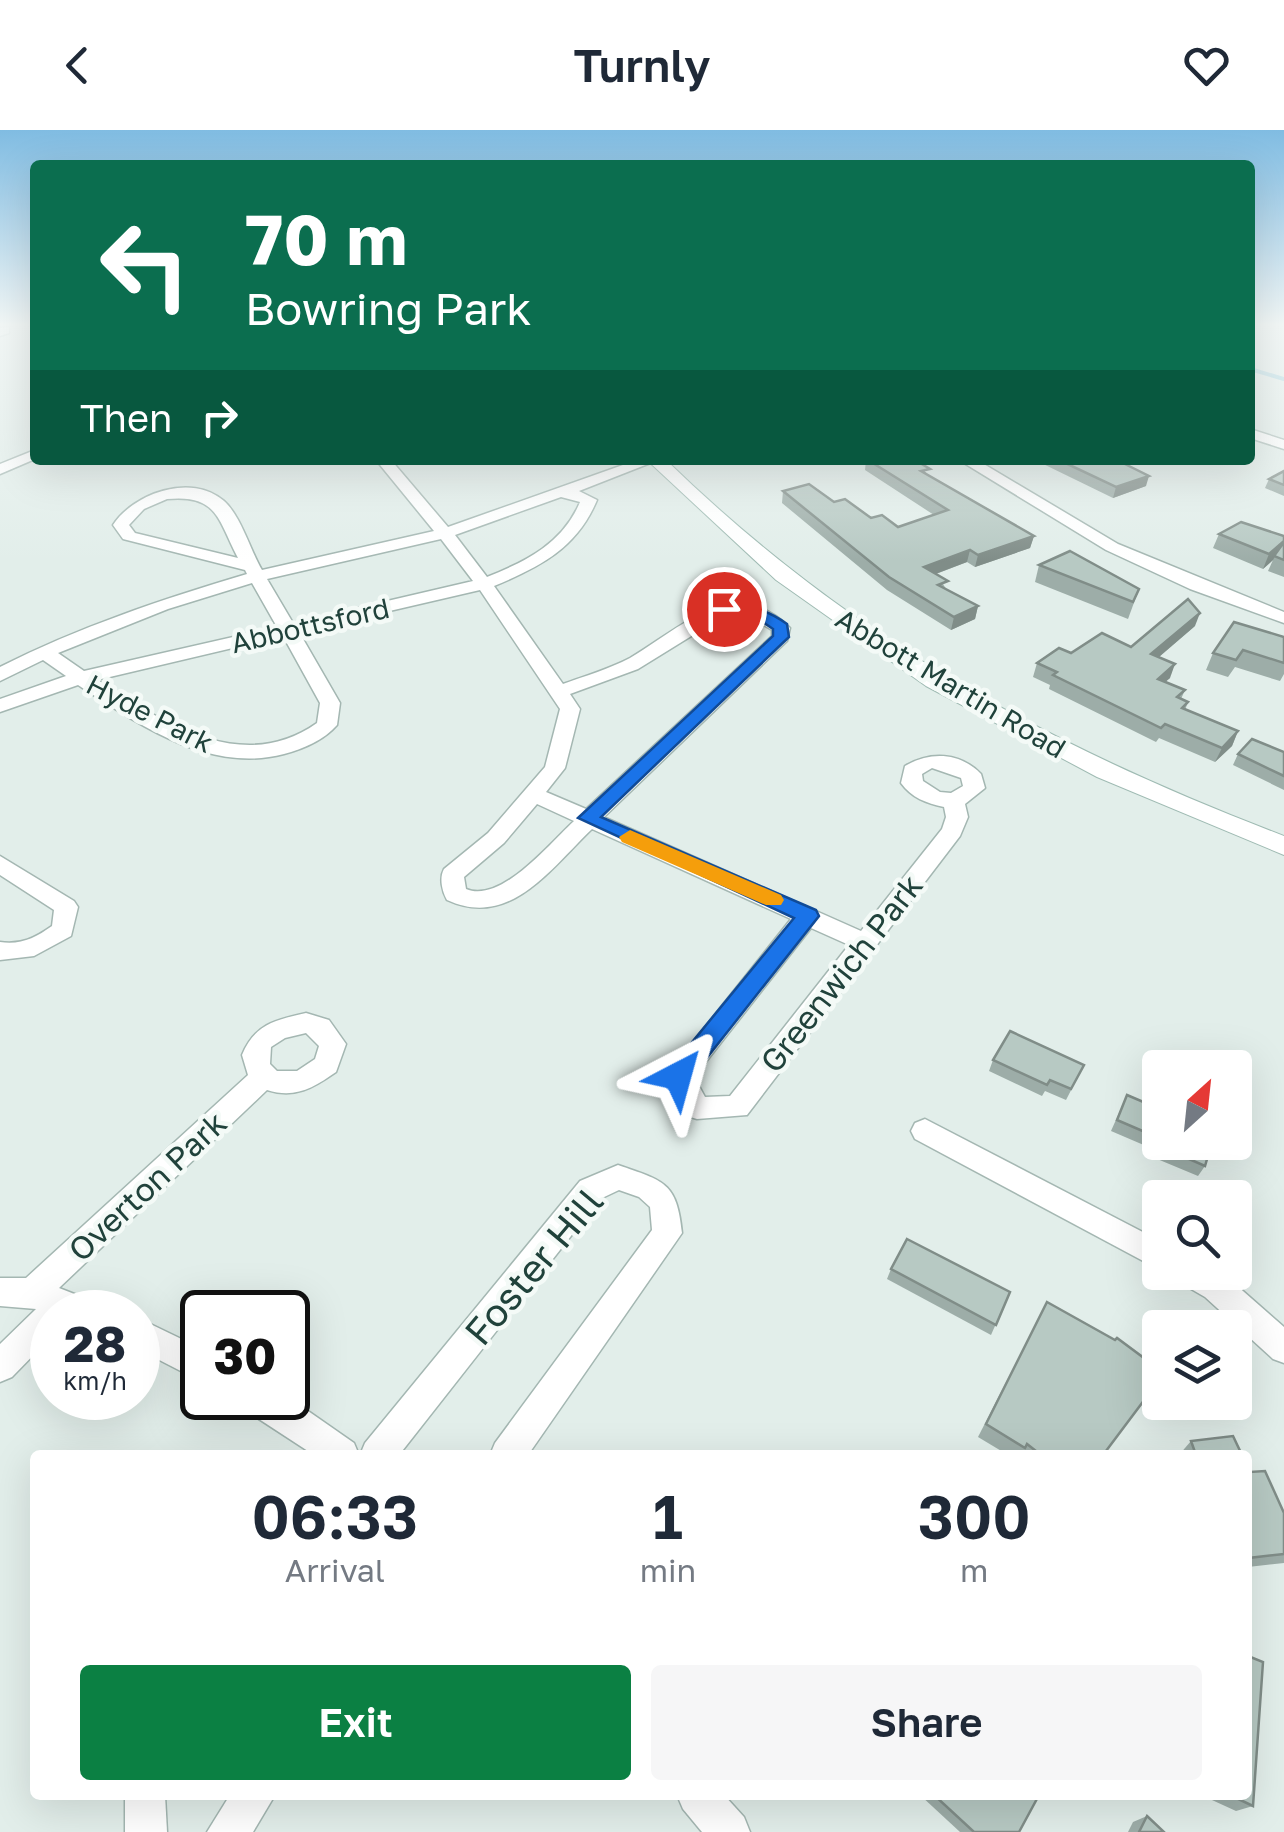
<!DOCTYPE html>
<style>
:root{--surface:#fff;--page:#f6f6f7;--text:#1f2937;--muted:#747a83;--accent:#0b8043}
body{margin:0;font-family:"Golos Text",sans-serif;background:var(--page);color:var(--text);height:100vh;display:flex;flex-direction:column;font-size:38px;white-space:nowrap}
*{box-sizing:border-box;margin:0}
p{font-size:32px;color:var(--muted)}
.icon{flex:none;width:55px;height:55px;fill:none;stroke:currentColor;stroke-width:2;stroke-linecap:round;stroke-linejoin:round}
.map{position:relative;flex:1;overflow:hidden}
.side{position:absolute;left:30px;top:1320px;width:1222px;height:350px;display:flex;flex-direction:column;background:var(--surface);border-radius:10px;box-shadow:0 10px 40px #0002}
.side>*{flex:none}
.top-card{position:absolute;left:30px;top:30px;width:1225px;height:305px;border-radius:10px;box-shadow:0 10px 40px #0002;background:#0b6e4f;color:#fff;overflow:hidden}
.needle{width:65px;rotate:27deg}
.buttons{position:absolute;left:1142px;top:920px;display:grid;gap:20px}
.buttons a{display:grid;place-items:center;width:110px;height:110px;border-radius:10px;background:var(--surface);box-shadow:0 10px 40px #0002;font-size:50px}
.speed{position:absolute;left:30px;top:1160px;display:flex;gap:20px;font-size:50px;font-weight:700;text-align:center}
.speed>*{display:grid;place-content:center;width:130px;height:130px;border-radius:50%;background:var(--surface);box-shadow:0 10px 40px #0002;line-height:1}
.speed small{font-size:25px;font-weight:400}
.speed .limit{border:5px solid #111;border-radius:15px;background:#fff;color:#111}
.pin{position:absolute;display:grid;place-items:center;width:85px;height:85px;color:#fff;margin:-42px;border:5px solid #fff;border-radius:50%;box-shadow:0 2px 10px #0007}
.me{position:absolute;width:110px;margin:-55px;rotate:39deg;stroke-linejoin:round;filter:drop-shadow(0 0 8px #0008)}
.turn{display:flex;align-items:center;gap:35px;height:210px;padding:0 50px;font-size:45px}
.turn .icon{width:130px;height:130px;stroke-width:2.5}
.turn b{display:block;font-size:70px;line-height:85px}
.then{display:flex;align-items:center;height:95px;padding:0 50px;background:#0003;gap:20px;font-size:38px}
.eta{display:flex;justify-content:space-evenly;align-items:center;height:170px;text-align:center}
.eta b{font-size:60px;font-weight:600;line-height:70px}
.action{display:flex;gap:20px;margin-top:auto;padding:20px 50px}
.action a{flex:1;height:115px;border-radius:10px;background:var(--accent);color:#fff;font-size:40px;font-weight:600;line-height:115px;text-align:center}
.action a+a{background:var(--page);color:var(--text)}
header{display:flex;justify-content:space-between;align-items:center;height:130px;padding:0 50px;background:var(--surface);font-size:45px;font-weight:600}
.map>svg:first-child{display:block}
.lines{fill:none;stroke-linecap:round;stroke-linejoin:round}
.stream{stroke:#84c7da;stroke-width:4}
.minor-casing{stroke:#a4b7b2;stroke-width:3}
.secondary-casing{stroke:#9fbbb3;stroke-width:2}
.minor{fill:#fff;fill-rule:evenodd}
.secondary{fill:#fff;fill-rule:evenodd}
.wall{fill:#9dada8}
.shaded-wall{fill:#808d88}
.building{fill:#b7c9c3;stroke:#808d88;stroke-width:2.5}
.route{fill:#1a73e8;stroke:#114b97;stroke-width:2.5}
.slow{fill:#f59e0b}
.labels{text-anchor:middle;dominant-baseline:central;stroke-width:9;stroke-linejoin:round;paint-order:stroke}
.far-street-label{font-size:28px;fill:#20423b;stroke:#f4faf7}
.street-label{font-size:32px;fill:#20423b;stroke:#f4faf7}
.near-street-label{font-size:38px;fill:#20423b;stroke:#f4faf7}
</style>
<header><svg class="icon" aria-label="back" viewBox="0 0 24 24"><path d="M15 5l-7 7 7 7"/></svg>Turnly<svg class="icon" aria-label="heart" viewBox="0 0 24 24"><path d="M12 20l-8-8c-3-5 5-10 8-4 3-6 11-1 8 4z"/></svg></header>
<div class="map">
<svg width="1284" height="1702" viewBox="0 0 1284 1702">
<rect width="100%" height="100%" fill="#e2eeea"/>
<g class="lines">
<path class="stream" d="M1250 239 1284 249"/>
<g class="minor-casing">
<g id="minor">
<path d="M9 197V203L0 206V198Z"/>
<path d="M1250 299 1284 310V319L1250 308Z"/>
<path d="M35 320V329L0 344V334Z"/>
<path d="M376 330H391L448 397 637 330H658L579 361 597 370C577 418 540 437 494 456L563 554C585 546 609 539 630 528 681 498 735 442 790 498L787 511 604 687 861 801 942 699 946 687 944 677C926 673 912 668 901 653L905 636C930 621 960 622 981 644L985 658 965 674 968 687 960 706 747 985 697 989 687 986 666 946 791 789 592 699C550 739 510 799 447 770 442 761 439 748 444 739L488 703 545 637 560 579 480 460 299 502 340 573 337 595C324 610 303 619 284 624 209 644 138 594 78 555L0 582V569L66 546 43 530 0 551V537C79 497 163 469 247 444L245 440 123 409 113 395C133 364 191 342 224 371 241 386 250 420 262 440L434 401ZM561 367 580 372C563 413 527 431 487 447L455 405ZM167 369C218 364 218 390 238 428L135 403 129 395 144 379ZM441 409 473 451 293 493 267 449ZM252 453 277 497 84 541 58 523 168 479ZM727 484H745L772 500V506L586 679 546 662 565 638 580 579 570 564 638 539ZM283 506 320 573 317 593C242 646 163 592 97 550ZM932 638 961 648 963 656 951 663 940 662 923 651 922 644ZM537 674 574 691C550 713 501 774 466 759L464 747 504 713ZM811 798 849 815 730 966 705 967 694 947Z"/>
<path d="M959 330H977L1118 414 1284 482V493L1190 459 1106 420Z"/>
<path d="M0 726 74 771 78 777 71 806 34 826 0 830V812C21 815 35 808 52 796L54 780 0 745Z"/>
<path d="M306 883 329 890 346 914 336 942C313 958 295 969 267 960L59 1158 95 1172 100 1182H52V1206L12 1247 0 1252V1214L36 1179 0 1176V1148H26L248 945 242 925C255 894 275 890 306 883ZM306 903 319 916 315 929 297 941H277L270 934 271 917 285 908Z"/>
<path d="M925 989 1160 1111V1140L915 1009 911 1001 915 993Z"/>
<path d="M618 1035C664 1051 677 1052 682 1103L528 1325H490L495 1313 652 1100 650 1077 639 1067 619 1060 600 1069 399 1325H360L365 1313 580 1051Z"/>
<path d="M1175 1142H1219L1227 1147 1284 1197V1233L1273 1229 1205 1167 1179 1152Z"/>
<path d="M138 1188 202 1219V1252L138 1219Z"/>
<path d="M288 1267 354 1313 359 1325H314L245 1280 240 1268Z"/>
<path d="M125 1665H165L167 1702H125Z"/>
<path d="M230 1665H275L253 1702H207Z"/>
<path d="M677 1665H724L744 1687 750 1702H702L683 1679Z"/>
</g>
</g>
<g class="secondary-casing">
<path id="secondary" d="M647 330H666C850 509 1046 615 1284 706V725L1097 647 926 556 776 450Z"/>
</g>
<use href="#minor" class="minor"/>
<use href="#secondary" class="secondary"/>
</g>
<g class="wall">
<path d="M866 330H915L929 346 1034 406 1030 418 975 437 967 432 936 444 947 460 978 476 975 489 951 500 887 460 782 373 783 361 834 372 898 397 934 385 865 340Z"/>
<path d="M1035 330H1127L1128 336 1146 356 1113 368Z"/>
<path d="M1284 341V366L1265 358 1269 349Z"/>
<path d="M1219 404 1284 406V447L1268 441 1273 430 1263 439 1213 418Z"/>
<path d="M1039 435 1139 459 1128 489 1035 452Z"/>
<path d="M1195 496 1159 527 1170 548 1165 552 1185 560 1181 569 1188 572 1185 580 1238 601 1232 616 1215 632 1159 608 1156 612 1049 559 1050 555 1033 547 1037 533 1071 523 1131 517Z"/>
<path d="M1284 507V544L1280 551 1235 537 1228 547 1206 540 1213 523Z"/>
<path d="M1284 622V660L1233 635 1238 624Z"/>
<path d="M993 930 1084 935 1066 970 1045 961 1042 966 989 941Z"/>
<path d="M1127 965 1147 973 1150 966 1205 1036 1198 1046 1150 1026 1153 1019 1111 1001Z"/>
<path d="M891 1139 1010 1162 991 1205 887 1149Z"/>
<path d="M1047 1172 1103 1325H1008L978 1307Z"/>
<path d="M1191 1311 1242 1325H1179Z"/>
<path d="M1248 1338 1250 1342 1284 1383V1433L1248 1437Z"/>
<path d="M920 1665H1039L1019 1702H960Z"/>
<path d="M1201 1665H1248L1253 1676 1236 1681Z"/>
<path d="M1147 1686 1164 1702H1128L1133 1692Z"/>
</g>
<g class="shaded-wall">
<path d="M1149 346 1146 356 1113 368 1116 357Z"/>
<path d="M1034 406 1030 418 975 437 978 425Z"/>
<path d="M1284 411 1273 430 1263 439 1269 424Z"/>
<path d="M970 420 967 432 922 449 924 437Z"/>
<path d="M978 476 975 489 951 500 954 487Z"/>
<path d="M1200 483 1195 496 1146 538 1151 524Z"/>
<path d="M1175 534 1170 548 1152 563 1158 549Z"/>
<path d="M1238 601 1232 616 1215 632 1222 618Z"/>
</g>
<g class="building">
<path d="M868 330H915L930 339 921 341 1034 406 978 425 970 420 924 437 948 451 938 455 978 476 954 487 889 447 783 361 809 354 834 372 845 369 871 388 882 385 898 397 948 380Z"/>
<path d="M1059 330H1127L1129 331 1123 333 1149 346 1116 357Z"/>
<path d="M1284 341V355L1269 349Z"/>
<path d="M1241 392 1284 406V411L1269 424 1219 404Z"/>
<path d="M1284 412V430L1274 426Z"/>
<path d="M1070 421 1139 459 1133 472 1039 435Z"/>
<path d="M1188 469 1200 483 1151 524 1175 534 1158 549 1185 560 1177 567 1188 572 1182 578 1238 601 1222 618 1165 594 1161 598 1053 545 1057 542 1037 533 1059 518 1071 523 1102 503 1131 517Z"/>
<path d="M1234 492 1284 507V533L1243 520 1236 530 1213 523Z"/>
<path d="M1252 609 1284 622V646L1238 624Z"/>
<path d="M1010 901 1084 935 1071 959 1050 950 1047 955 993 930Z"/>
<path d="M1127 965 1148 974 1150 966 1160 971V1012H1212L1205 1036 1157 1015 1159 1008 1117 990Z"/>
<path d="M907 1109 1010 1162 996 1195 891 1139Z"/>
<path d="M1047 1172 1115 1210 1117 1208 1160 1240V1249L1103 1325H1041L1027 1314 1025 1318 986 1294Z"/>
<path d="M1233 1306 1242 1325H1196L1191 1311Z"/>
<path d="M1248 1338 1250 1342 1265 1341 1284 1383V1424L1248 1428Z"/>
<path d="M1248 1526 1263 1532 1253 1676 1230 1665H1248Z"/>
<path d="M934 1665H1039L1019 1702H974Z"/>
<path d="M1147 1686 1164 1702H1139Z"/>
</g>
<linearGradient id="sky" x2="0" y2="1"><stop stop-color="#80bce2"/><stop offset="0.45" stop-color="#f2f7f6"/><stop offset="1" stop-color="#f2f7f6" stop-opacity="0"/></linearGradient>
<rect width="1284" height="432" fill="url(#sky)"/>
<path class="route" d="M724 474C749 475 766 479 787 494L789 507 601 687 816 780 819 786 687 953H670L666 946 670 939 794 788 578 688 773 506V499C754 485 740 486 718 482V475Z"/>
<path class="slow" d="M630 700 781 765 784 770 781 775H766L622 712 619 707Z"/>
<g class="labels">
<g class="far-street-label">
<text transform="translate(310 495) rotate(-13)">Abbottsford</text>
<text transform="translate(951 553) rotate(31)">Abbott Martin Road</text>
<text transform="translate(150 583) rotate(27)">Hyde Park</text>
</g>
<g class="street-label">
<text transform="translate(841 843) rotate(-52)">Greenwich Park</text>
<text transform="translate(147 1056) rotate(-43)">Overton Park</text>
</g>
<g class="near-street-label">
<text transform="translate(533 1136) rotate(-50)">Foster Hill</text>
</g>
</g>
</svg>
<div class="buttons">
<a><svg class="needle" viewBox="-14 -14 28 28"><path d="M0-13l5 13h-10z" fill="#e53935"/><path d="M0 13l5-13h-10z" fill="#747a83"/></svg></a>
<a><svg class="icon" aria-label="search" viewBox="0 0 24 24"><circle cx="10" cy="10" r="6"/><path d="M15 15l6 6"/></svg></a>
<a><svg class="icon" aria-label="layers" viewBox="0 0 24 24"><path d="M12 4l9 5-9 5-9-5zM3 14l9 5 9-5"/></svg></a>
</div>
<div class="speed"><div>28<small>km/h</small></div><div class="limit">30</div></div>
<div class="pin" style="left:724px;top:479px;background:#d93025"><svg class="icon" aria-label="arrive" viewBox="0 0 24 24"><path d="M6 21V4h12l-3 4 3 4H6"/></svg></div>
<svg class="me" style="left:678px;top:946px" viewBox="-20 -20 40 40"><path d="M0-17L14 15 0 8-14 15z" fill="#1a73e8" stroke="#fff" stroke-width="4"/></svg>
<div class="top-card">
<div class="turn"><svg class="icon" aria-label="left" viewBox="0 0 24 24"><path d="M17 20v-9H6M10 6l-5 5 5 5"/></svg><div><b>70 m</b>Bowring Park</div></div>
<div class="then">Then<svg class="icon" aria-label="right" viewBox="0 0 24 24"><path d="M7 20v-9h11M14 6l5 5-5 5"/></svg></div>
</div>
<section class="side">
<div class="eta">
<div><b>06:33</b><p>Arrival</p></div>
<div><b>1</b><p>min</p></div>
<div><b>300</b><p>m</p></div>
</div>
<div class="action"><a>Exit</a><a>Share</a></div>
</section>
</div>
